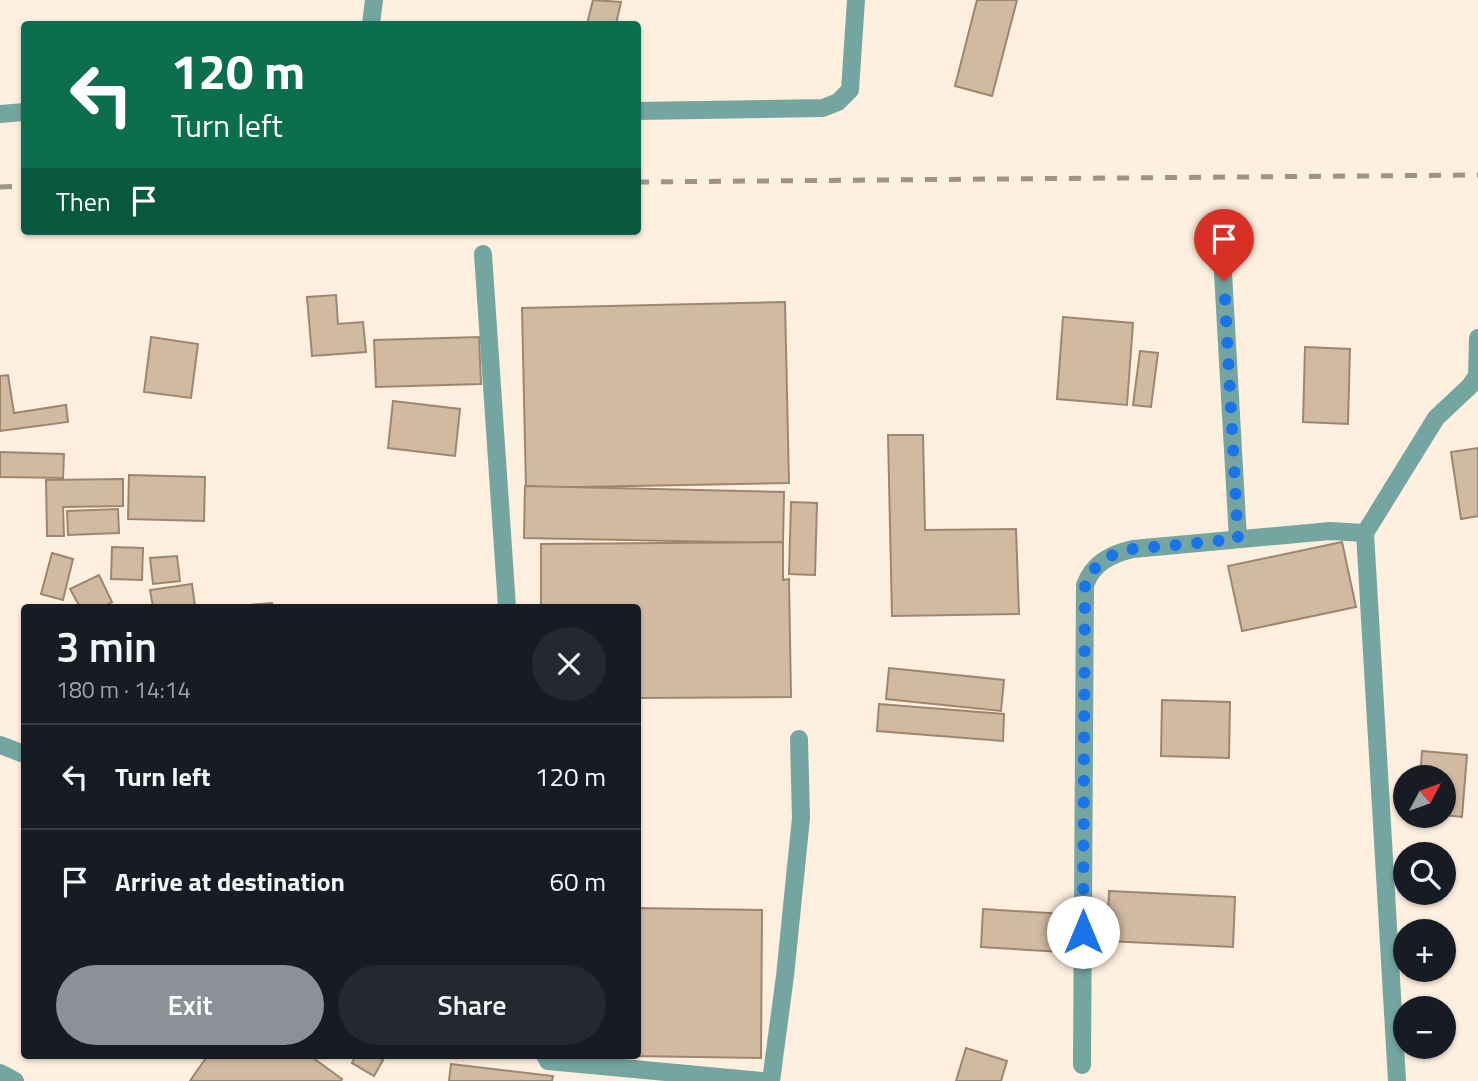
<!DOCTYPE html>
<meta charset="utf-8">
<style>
:root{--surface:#171b24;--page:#242831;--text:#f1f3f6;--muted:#9ea1a6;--line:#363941;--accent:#8c9099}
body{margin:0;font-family:"Titillium Web",sans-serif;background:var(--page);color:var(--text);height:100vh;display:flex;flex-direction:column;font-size:26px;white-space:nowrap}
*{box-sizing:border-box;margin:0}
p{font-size:23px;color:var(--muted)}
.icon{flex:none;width:38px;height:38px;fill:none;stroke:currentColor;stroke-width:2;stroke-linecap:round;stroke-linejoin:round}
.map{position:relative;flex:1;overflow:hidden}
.sheet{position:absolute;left:21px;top:604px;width:620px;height:455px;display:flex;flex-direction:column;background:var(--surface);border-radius:7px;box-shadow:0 2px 5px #0004}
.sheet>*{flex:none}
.guide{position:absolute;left:21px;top:21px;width:620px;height:214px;border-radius:7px;box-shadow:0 2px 5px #0004;background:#0b6e4f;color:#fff;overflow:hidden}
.needle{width:46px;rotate:49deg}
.tools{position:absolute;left:1393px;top:765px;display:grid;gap:14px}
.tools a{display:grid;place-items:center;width:63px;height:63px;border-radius:50%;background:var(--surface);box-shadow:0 2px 5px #0004;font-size:35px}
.pin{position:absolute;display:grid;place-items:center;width:60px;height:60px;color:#fff;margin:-72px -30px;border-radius:50% 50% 50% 0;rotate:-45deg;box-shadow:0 0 7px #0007}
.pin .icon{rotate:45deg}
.me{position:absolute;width:77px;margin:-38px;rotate:0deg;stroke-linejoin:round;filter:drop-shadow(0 0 5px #0008)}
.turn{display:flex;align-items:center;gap:24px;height:147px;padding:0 35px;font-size:32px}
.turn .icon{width:91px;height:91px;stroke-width:2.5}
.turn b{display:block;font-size:49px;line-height:60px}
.then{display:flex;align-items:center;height:66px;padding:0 35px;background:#0003;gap:14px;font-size:26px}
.round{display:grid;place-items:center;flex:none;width:74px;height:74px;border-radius:37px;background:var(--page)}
.headline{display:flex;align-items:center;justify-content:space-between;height:119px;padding:0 35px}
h1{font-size:42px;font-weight:600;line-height:52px}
.button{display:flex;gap:14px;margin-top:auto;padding:14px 35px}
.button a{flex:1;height:80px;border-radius:42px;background:var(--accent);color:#fff;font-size:28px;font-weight:600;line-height:80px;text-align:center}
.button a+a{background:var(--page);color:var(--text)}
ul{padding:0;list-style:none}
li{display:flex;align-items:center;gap:21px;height:105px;padding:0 35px;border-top:2px solid var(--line)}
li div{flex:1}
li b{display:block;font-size:26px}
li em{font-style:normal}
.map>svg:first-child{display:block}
.building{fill:#d2baa1;stroke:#9d866f;stroke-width:2}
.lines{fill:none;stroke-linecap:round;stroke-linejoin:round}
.minor{stroke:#74a5a1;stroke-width:18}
.rail{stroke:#9f9385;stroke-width:5;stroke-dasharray:12 12;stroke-linecap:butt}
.route{stroke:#1a73e8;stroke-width:12;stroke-dasharray:0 21.6}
</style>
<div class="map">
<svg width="1478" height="1081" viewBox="0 0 1478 1081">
<rect width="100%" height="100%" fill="#feefdf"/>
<g class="building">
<path d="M593 0 621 2 616 24H587Z"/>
<path d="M977 0H1017L992 96 955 86Z"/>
<path d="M336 295 338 324 363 322 366 352 312 356 307 297Z"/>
<path d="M785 302 789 483 526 488 522 308Z"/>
<path d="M1063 317 1133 323 1127 405 1057 399Z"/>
<path d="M151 337 198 344 191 398 144 392Z"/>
<path d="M479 337 481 384 376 387 374 340Z"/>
<path d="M1305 347 1350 349 1348 424 1303 422Z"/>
<path d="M1140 351 1158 353 1151 407 1133 405Z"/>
<path d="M8 375 14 413 66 405 68 422 0 431V376Z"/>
<path d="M393 401 460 409 455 456 388 448Z"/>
<path d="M888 435H923L925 530 1016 529 1019 614 892 616Z"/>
<path d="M1478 448V516L1461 519 1451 452Z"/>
<path d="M0 452 64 454 63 478 0 477Z"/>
<path d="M129 475 205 477 204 521 128 519Z"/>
<path d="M123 479V506L63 507 64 536H47L46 480Z"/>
<path d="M525 486 784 492 783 543 524 538Z"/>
<path d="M791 502 817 503 815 575 789 574Z"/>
<path d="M118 509 119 533 68 535 67 511Z"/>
<path d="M783 542V580L789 579 791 697 637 698V607H541V544Z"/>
<path d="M1342 542 1356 607 1242 631 1228 566Z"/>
<path d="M112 547 143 548 142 580 111 579Z"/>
<path d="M52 553 73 559 63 600 41 594Z"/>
<path d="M177 556 180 581 153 584 150 558Z"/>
<path d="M99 575 112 602 103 607H80L70 589Z"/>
<path d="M192 584 195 606 153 607 150 590Z"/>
<path d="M272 603 273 607H227Z"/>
<path d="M889 668 1004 680 1001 711 886 699Z"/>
<path d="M1162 700 1230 702 1229 758 1161 756Z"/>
<path d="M879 704 1004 714 1003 741 877 731Z"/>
<path d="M1422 751 1467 755 1462 817 1444 815V777H1420Z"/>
<path d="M1109 891 1235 897 1233 947 1107 941Z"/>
<path d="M637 908 762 910 761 1058 562 1055H637Z"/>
<path d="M983 909 1064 914 1061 952 981 947Z"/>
<path d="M966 1048 1007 1061 1001 1081H956Z"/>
<path d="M208 1055H309L342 1079 341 1081H190Z"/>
<path d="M356 1055H375L383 1060 374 1076 352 1063Z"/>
<path d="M451 1064 553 1076 552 1081H449Z"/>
</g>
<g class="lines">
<g class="minor">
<path d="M371 24 374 0"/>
<path d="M637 111 823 108 838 102 850 90 856 0"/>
<path d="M0 114 24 112"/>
<path d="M483 254 507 607"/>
<path d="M1222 255 1238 539"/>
<path d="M0 745 24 754"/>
<path d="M545 1055 548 1061 762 1081"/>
<path d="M1082 1065 1085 585C1093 563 1111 554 1133 549L1330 531 1365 533"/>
<path d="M0 1073 15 1081"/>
<path d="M771 1081 785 976 801 818 799 739"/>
<path d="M1397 1081 1365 533 1436 418 1470 386 1477 376 1478 338"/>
</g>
<g class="rail">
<path d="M637 182 1478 175"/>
<path d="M0 187 24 186"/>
</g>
</g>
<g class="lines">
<path class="route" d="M1083 932 1085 585 1090 572 1115 553 1133 549 1238 539 1224 281"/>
</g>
</svg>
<div class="tools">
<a><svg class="needle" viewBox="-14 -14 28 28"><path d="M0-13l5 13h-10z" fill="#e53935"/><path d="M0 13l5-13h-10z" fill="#9ea1a6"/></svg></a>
<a><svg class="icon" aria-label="search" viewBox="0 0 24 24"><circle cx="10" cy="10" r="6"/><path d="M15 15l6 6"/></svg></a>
<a>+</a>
<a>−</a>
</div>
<div class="pin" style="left:1224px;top:281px;background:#d93025"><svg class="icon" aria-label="arrive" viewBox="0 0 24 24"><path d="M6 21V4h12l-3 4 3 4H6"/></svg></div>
<svg class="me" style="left:1083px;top:932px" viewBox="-20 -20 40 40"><circle r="19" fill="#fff"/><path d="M0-13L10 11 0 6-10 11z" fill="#1a73e8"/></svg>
<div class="guide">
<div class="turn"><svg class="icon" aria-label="left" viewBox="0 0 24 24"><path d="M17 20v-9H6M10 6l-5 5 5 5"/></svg><div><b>120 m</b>Turn left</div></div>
<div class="then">Then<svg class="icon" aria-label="arrive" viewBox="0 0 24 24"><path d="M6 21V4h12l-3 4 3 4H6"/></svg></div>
</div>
<section class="sheet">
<div class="headline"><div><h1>3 min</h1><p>180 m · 14:14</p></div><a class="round"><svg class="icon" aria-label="close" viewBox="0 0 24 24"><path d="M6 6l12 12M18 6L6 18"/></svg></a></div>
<ul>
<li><svg class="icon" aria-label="left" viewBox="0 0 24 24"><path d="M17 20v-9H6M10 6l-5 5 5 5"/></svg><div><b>Turn left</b></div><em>120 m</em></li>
<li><svg class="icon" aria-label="arrive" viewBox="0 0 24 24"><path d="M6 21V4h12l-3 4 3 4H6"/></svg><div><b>Arrive at destination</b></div><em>60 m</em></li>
</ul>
<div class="button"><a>Exit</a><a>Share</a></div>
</section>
</div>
